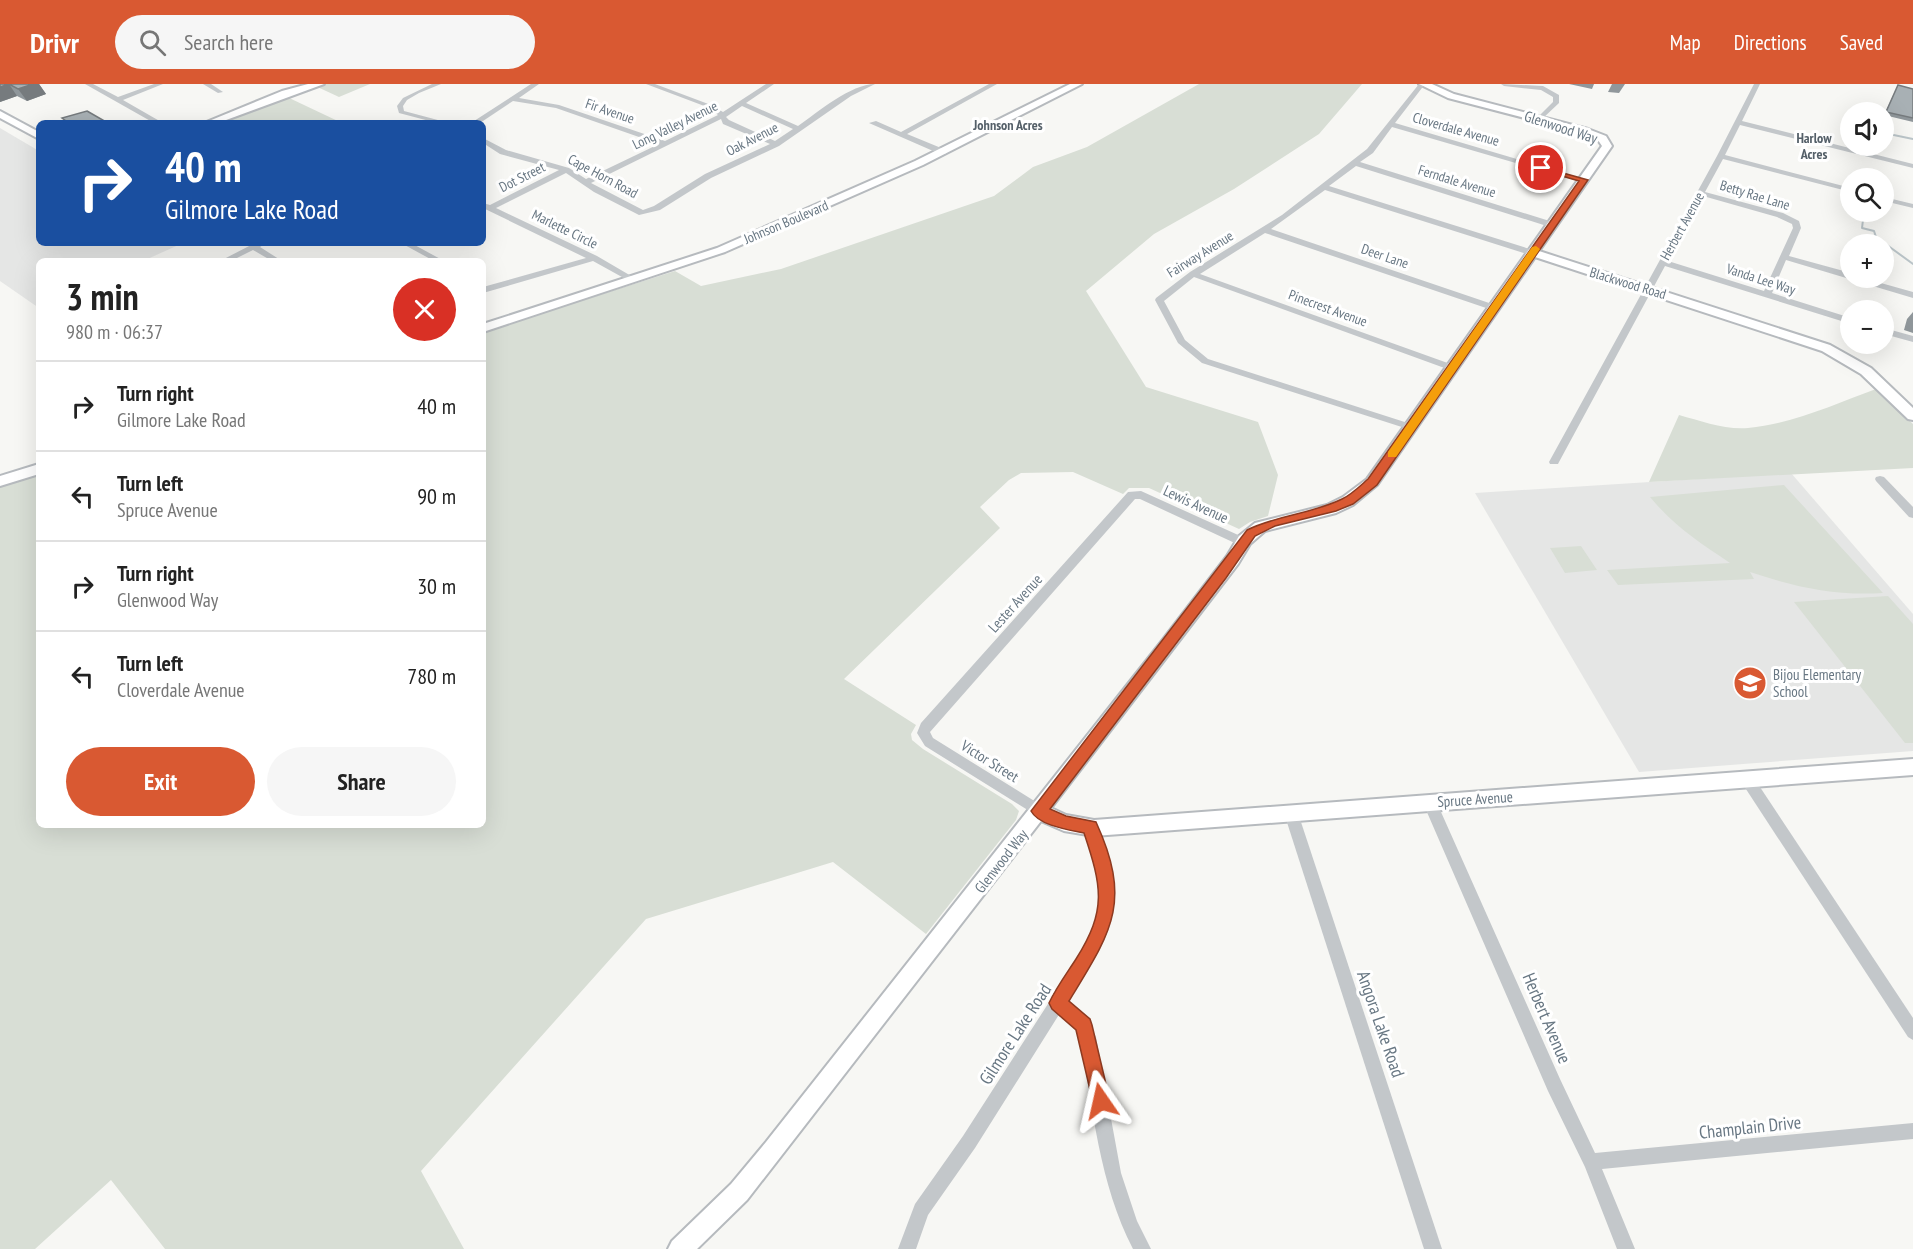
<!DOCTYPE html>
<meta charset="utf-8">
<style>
:root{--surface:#fff;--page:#f6f6f6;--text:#222;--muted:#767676;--line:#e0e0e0;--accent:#d95932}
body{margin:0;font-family:"PT Sans Narrow",sans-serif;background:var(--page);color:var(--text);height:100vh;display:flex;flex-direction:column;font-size:22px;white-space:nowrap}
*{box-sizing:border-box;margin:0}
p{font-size:20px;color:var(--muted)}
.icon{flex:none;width:33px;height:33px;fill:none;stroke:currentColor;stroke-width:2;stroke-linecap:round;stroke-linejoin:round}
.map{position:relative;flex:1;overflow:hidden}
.panel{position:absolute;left:36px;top:174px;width:450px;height:570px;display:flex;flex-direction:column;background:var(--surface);border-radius:9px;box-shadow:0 6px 24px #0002}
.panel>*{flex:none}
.guide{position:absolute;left:36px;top:36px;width:450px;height:126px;border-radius:9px;box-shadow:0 6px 24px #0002;background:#1a4fa0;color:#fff;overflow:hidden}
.buttons{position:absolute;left:1840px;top:18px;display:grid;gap:12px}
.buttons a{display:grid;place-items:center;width:54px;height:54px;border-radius:50%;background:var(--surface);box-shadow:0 6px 24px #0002;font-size:30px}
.pin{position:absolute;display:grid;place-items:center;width:51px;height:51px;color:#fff;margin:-26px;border:3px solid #fff;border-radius:50%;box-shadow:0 2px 6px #0007}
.me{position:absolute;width:66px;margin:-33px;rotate:349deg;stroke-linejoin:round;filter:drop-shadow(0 0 4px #0008)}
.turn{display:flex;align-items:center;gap:21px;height:126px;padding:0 30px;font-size:27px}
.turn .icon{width:78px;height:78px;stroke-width:2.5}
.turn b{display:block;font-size:42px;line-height:51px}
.round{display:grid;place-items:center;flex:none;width:63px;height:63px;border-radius:32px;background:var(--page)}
.overview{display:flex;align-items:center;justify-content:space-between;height:102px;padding:0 30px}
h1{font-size:36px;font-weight:700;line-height:45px}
.cta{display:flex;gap:12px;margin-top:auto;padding:12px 30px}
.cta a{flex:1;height:69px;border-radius:36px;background:var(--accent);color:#fff;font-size:24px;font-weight:700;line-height:69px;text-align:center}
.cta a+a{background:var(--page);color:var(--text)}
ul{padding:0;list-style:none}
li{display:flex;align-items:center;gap:18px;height:90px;padding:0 30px;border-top:2px solid var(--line)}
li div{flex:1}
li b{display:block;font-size:22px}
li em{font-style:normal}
header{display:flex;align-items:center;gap:36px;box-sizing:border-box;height:84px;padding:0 30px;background:var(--accent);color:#fff}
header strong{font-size:28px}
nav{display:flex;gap:33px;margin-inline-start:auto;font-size:21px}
.search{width:420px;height:54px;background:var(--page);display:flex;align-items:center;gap:15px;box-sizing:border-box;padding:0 21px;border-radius:33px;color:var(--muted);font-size:22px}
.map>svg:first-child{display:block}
.built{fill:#e5e6e5}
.green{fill:#d8ded5}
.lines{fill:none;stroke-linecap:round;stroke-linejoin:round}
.stream{stroke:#bbc5c9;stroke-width:2}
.secondary-casing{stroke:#b6babe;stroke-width:4}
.street{fill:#c3c7ca;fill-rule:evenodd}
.secondary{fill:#fff;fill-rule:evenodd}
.wall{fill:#90979b}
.shaded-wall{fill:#767b7e}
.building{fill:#a8b0b4;stroke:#767b7e;stroke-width:1.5}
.route{fill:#d95932;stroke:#8d3a20;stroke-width:1.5}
.slow{fill:#f59e0b}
.labels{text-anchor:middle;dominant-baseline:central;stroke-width:6;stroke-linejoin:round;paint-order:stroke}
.far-street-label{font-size:14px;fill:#687783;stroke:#fff}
.far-neighbourhood-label{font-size:14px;font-weight:bold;fill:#556069;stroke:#fff}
.street-label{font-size:15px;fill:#687783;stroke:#fff}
.poi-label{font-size:15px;fill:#687783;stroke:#fff;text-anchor:start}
.near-street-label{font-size:18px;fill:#687783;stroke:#fff}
</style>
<header>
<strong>Drivr</strong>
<div class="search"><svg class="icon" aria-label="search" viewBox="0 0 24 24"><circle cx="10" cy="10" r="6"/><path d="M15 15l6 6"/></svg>Search here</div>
<nav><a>Map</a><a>Directions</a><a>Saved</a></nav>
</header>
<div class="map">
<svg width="1913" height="1165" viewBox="0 0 1913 1165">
<rect width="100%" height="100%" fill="#f7f7f4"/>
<g class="built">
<path d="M0 44 39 67V159H183L143 177H39V224L0 197Z"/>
<path d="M1791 389 1913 530V667L1639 688 1475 409Z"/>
</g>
<g class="green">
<path d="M311 0H370L339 13Z"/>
<path d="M1199 0H1362L1319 50 1234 105 1154 150 1086 207 1146 303 1258 338 1278 391 1268 432 1250 438 1239 445 1149 404H1129L1123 410 1073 388 1021 389 1009 396 980 423 1000 444 844 595 916 641 911 650 912 656 923 665 1012 720 1019 727 1016 736 926 850 833 778 646 835 421 1087 464 1165H165L111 1096 35 1165H0V401L39 388V741H483V248L675 187 701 202 781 185 994 112 1033 83 1087 63Z"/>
<path d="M285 12 342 39H217Z"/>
<path d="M1876 305 1913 340V384L1649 398 1679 331C1701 337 1725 346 1748 344 1792 340 1835 320 1876 305Z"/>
<path d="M1784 401 1883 509C1835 512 1795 503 1750 488L1754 495 1618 501 1607 486 1730 479C1699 458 1675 443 1650 413Z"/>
<path d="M1581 462 1597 486 1565 489 1550 464Z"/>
<path d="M1888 512 1913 540V659H1905L1794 518Z"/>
</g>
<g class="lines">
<g class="stream">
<path d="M1884 49 1913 55"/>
<path d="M1866 90 1870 94"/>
<path d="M1864 128 1862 144 1874 147 1876 153 1913 180"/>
</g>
<g class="secondary-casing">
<g id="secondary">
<path d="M308 0H324L218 39H204L282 7Z"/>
<path d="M1070 0H1082L923 81 725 168 483 248V240L717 164 915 77Z"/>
<path d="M1419 0H1432L1454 10 1588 45 1606 52 1612 62 1539 167 1830 261 1871 284 1913 324V336L1908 335 1861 290 1822 267 1535 173 1377 401 1353 421 1336 429 1265 447 1250 460 1238 480 1051 724 1066 731 1094 736 1913 675V691L1094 752 1064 747 1041 737 747 1116 697 1165H668L672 1157 731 1100 766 1058 1161 558 1227 472 1239 452 1255 439 1327 421 1343 413 1367 395 1602 62 1598 56 1582 49 1448 14Z"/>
<path d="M0 27 39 48V55L0 34Z"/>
<path d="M39 380V390L0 402V392Z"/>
</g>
</g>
<g class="street">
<path d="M85 0H93L118 13 154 0H163L123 16 163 39H154Z"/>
<path d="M203 0H211L223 8 218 9Z"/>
<path d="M432 0H441L419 9 407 16 403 22 404 27 449 39H437L399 29 397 22 403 14Z"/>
<path d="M531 0H539L519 14 559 21 665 57 718 31 707 23 646 0H655L711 21 723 28 766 0H774L746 19 798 42C818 28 851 0 875 0L851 12 779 62 711 94 660 126 639 131 594 108 566 89 496 124 597 172 638 196 631 198 593 177 483 209V203L586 174 483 124V119L490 121 559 86 500 70 483 59V54L506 66 569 84 586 95 659 60 556 24 513 17 480 39H471ZM742 22 793 45 775 57 729 36 726 33ZM721 35 723 40 770 60 705 90 654 122 643 126 591 99Z"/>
<path d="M989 0H997L907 50 946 66V70H940L869 39 876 37 901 48Z"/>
<path d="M1419 0H1425L1395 39 1588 96 1581 98 1392 43 1373 69 1360 78 1556 139V143H1550L1356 82 1329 102 1536 167V171H1530L1325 106 1271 145 1498 222V226H1492L1265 149 1200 190 1456 282V286H1450L1194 193 1164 217 1185 256 1208 275 1414 341V345H1408L1202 279 1178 259 1155 216 1156 214 1190 188 1282 131 1367 65Z"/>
<path d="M1501 0 1543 2 1559 11V19L1541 36H1537V34L1553 18V13L1541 6 1504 2Z"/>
<path d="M1754 0H1760L1742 37 1913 80V84L1740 41 1725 71 1851 104V108L1723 75 1705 108 1783 129 1799 137 1801 144 1789 172 1851 189V194H1863L1913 208V214L1786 176 1772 209 1851 234V240L1665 182 1559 378 1558 380H1550L1549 378 1717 72ZM1703 112 1777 133 1792 140 1793 144 1764 207 1668 177Z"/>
<path d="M1884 113 1913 120V124L1884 117Z"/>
<path d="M255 159H266L260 163 282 177H272L253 166 231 177H220Z"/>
<path d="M401 159H411L444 177H434Z"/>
<path d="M1884 244 1913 252V258L1884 250Z"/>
<path d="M1880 392 1884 393 1913 423V434L1909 433 1876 397 1875 395 1876 393Z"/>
<path d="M1141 407 1247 455 1248 458 1247 461H1239L1140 415H1135L930 648 933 654 1044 723 1046 727 1044 731 1039 733 925 662 917 649 921 639 1128 408Z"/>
<path d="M1747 689 1752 691 1913 934V956L1908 953 1742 699 1740 695 1742 691Z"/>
<path d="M1430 713 1435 715 1437 719 1560 995 1595 1069 1913 1039V1055L1602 1085 1635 1165H1617L1585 1083 1548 1007 1423 719 1425 715Z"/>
<path d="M1291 723 1296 725 1298 729 1442 1165H1424L1284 729 1286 725Z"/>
<path d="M1090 737 1095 739 1097 743C1110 782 1122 822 1102 861 1093 880 1079 898 1068 917L1085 932 1096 953 1121 1089 1137 1137 1151 1165H1133C1099 1099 1093 1025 1080 953L1071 939 1060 929 975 1064 928 1131 916 1165H898L915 1120 963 1052 1091 853C1105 814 1096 781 1083 743L1085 739Z"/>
</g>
<use href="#secondary" class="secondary"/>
</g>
<g class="wall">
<path d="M0 0H39L46 10 27 17 17 12 0 18Z"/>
<path d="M1569 0H1594L1592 5Z"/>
<path d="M1612 0H1625L1619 9 1608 8Z"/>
<path d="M1898 1 1913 5V38L1884 31Z"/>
<path d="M1913 228V249L1904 246 1907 235Z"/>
</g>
<g class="shaded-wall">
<path d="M9 0 17 12 0 18V3Z"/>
<path d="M33 0H39L46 10 27 17 18 5Z"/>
</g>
<g class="building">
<path d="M0 0H33L18 5 9 0 0 3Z"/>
<path d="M1898 1 1913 5V34L1886 28Z"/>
<path d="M87 27 108 39H69L62 34Z"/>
</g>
<path class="route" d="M1538 82 1588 96 1377 401 1353 420 1336 427 1275 442 1255 452 1226 494 1050 725 1066 732 1096 738C1133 819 1111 848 1069 917L1090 935 1092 941 1110 1017 1107 1023 1101 1026 1094 1023 1076 946 1052 925 1049 919C1056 904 1067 889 1076 875 1107 826 1102 803 1084 749 1070 746 1039 742 1031 727L1247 446C1277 431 1312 430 1342 415 1351 411 1360 402 1368 395L1579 97 1538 85Z"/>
<path class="slow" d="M1536 162 1540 165 1396 373H1388V368L1532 163Z"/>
<defs>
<g id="school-disc" transform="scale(1.725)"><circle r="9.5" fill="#d95932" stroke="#fff"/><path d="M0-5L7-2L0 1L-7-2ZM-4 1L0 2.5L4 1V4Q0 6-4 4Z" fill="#fff"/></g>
</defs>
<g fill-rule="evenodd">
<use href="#school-disc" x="1750" y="599"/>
</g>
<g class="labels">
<g class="far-street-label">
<text transform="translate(610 27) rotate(19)">Fir Avenue</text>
<text transform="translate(675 41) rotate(-26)">Long Valley Avenue</text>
<text transform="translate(1456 45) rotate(16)">Cloverdale Avenue</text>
<text transform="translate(752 55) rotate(-27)">Oak Avenue</text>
<text transform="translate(603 92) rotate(28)">Cape Horn Road</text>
<text transform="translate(522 93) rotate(-27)">Dot Street</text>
<text transform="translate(1457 97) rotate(17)">Ferndale Avenue</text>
<text transform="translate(1755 111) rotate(17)">Betty Rae Lane</text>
<text transform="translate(786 138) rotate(-23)">Johnson Boulevard</text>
<text transform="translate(1682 142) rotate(-61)">Herbert Avenue</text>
<text transform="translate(565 145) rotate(26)">Marlette Circle</text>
<text transform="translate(1200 170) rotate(-32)">Fairway Avenue</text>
<text transform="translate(1385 172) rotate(19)">Deer Lane</text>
<text transform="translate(1761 195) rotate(18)">Vanda Lee Way</text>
<text transform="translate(1628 199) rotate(17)">Blackwood Road</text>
<text transform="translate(1328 224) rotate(20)">Pinecrest Avenue</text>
</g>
<g class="far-neighbourhood-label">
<text x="1008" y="41">Johnson Acres</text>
<text x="1814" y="54">Harlow<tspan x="1814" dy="16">Acres</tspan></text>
</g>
<g class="street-label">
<text transform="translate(1561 43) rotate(18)">Glenwood Way</text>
<text transform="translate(1196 420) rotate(25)">Lewis Avenue</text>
<text transform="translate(1015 519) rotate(-48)">Lester Avenue</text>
<text transform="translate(990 677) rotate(32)">Victor Street</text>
<text transform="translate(1475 715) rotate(-4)">Spruce Avenue</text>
<text transform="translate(1001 777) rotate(-52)">Glenwood Way</text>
</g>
<g class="poi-label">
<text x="1773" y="590">Bijou Elementary<tspan x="1773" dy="17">School</tspan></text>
</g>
<g class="near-street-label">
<text transform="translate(1547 934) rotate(67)">Herbert Avenue</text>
<text transform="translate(1381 940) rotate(71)">Angora Lake Road</text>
<text transform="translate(1015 950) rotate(-57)">Gilmore Lake Road</text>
<text transform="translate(1750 1043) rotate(-6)">Champlain Drive</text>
</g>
</g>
</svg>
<div class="buttons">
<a><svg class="icon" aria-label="sound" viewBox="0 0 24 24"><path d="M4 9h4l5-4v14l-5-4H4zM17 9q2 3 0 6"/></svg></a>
<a><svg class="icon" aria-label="search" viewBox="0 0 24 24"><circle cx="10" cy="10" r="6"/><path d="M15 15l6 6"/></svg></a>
<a>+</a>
<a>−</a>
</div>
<div class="pin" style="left:1541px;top:84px;background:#d93025"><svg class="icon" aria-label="arrive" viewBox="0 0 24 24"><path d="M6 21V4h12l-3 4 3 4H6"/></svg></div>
<svg class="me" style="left:1101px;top:1017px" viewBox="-20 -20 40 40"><path d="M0-17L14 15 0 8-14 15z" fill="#d95932" stroke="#fff" stroke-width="4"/></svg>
<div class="guide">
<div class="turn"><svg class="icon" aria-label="right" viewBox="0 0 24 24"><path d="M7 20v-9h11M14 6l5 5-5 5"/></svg><div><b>40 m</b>Gilmore Lake Road</div></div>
</div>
<section class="panel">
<div class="overview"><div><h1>3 min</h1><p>980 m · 06:37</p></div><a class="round" style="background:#d93025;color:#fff"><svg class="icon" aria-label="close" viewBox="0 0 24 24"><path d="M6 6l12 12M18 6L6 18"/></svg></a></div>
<ul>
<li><svg class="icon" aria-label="right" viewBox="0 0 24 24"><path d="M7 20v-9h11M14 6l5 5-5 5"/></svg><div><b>Turn right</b><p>Gilmore Lake Road</p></div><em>40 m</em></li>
<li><svg class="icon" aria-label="left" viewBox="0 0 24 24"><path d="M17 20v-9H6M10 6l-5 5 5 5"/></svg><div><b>Turn left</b><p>Spruce Avenue</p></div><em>90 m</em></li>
<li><svg class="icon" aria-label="right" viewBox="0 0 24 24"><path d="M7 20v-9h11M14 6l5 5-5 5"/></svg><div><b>Turn right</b><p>Glenwood Way</p></div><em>30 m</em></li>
<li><svg class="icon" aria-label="left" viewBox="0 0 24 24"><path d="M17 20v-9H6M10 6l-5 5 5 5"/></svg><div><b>Turn left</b><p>Cloverdale Avenue</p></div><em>780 m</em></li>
</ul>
<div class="cta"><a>Exit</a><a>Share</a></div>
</section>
</div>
